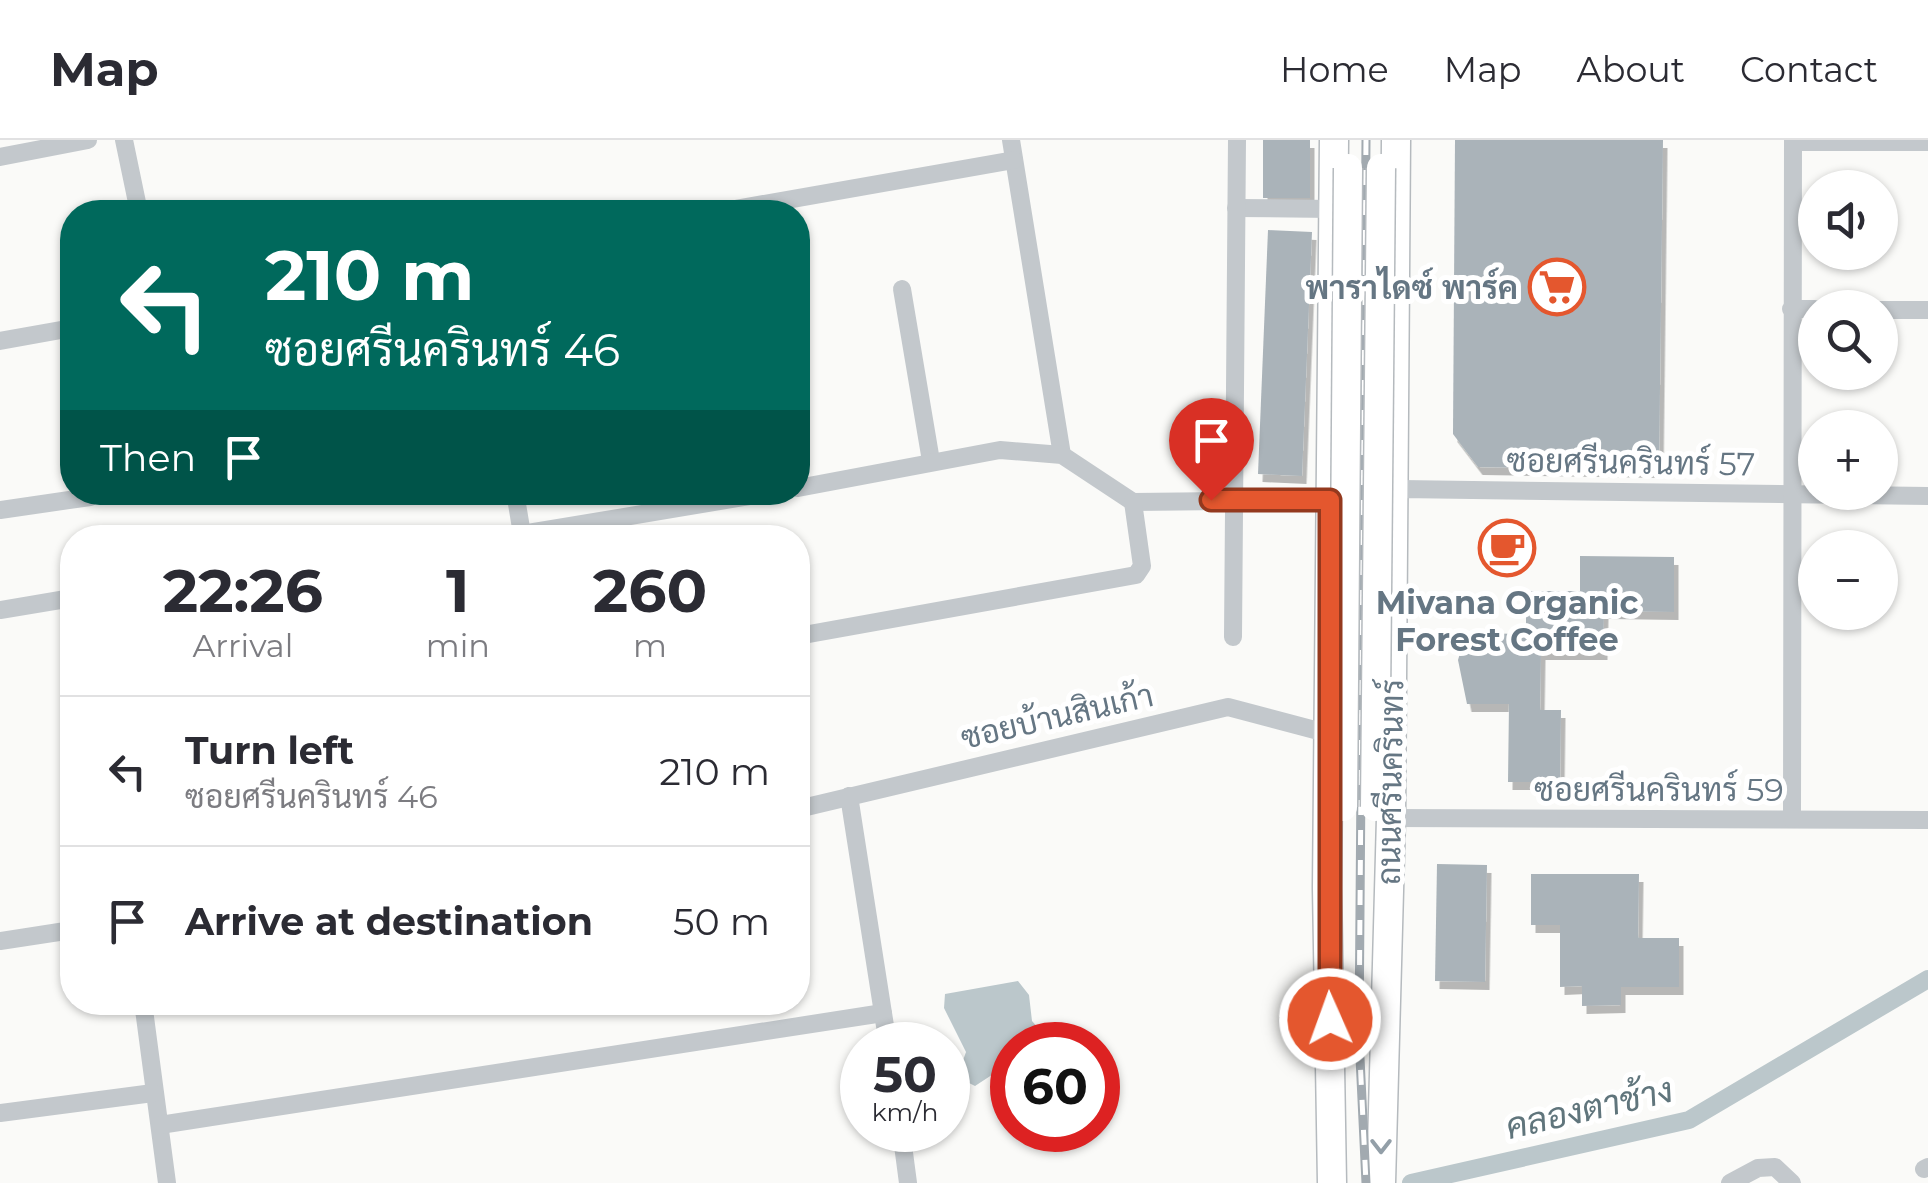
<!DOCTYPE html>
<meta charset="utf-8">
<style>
:root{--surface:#fff;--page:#f2f2f3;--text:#2b2b33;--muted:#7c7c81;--line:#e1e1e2}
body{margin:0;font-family:Montserrat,Sarabun,sans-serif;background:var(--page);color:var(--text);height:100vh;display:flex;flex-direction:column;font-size:38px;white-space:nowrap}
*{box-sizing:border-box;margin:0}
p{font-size:32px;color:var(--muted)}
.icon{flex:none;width:55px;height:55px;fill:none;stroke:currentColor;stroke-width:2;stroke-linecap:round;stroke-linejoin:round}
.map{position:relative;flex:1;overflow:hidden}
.drawer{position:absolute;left:60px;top:385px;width:750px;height:490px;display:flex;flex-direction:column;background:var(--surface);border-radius:40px;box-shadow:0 2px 8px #0004}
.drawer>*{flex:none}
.top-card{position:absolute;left:60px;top:60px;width:750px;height:305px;border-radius:40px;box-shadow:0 2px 8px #0004;background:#00695c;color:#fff;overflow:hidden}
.buttons{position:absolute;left:1798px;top:30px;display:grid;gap:20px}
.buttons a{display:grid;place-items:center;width:100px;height:100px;border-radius:50%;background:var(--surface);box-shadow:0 2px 8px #0004;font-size:50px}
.speed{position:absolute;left:840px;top:882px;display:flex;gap:20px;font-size:50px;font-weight:700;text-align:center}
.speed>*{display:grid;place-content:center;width:130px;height:130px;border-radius:50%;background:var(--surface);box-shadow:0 2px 8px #0004;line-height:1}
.speed small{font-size:25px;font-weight:400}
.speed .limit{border:15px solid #d22;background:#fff;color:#111}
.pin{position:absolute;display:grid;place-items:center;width:85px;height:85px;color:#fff;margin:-102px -42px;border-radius:50% 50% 50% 0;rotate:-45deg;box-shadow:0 0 10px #0007}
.pin .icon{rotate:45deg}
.me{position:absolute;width:110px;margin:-55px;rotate:358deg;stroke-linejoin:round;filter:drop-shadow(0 0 8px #0008)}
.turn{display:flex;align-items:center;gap:35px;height:210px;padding:0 40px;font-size:45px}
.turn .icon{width:130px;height:130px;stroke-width:2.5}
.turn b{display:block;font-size:70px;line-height:85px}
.then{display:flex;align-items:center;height:95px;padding:0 40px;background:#0003;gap:20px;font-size:38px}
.eta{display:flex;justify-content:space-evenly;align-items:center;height:170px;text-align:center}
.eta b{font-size:60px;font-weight:700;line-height:70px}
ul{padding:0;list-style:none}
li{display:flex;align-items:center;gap:30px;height:150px;padding:0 40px;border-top:2px solid var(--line)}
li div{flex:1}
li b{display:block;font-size:38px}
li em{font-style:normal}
header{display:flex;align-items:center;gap:60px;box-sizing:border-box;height:140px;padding:0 50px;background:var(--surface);border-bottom:2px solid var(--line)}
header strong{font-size:48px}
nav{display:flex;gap:55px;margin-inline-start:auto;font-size:35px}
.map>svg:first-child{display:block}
.water{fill:#bbc7cb}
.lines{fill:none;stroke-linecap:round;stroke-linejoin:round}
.canal{stroke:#bbc7cb;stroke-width:18}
.building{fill:#aab3b9;filter:url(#shadow)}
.primary-casing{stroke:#b5babe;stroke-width:31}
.street{stroke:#c3c8cc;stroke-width:18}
.primary{stroke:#fff;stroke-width:28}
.rail-casing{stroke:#a2aab0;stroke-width:9}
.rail{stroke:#fff;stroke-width:5;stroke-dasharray:15;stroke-linecap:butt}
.primary-bridge-casing{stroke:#b5babe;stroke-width:31;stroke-linecap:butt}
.primary-bridge{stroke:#fff;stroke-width:28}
.oneway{stroke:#939fa8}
.route-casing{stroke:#94391e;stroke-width:25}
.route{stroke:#e4572e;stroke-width:18}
.labels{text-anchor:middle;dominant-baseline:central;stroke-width:10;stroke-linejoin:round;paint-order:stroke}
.poi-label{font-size:32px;font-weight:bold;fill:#657683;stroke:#fff;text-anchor:end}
.street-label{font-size:32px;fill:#657683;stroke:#fff}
.water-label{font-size:35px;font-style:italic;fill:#60757c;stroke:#fff}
</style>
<header>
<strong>Map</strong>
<nav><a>Home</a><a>Map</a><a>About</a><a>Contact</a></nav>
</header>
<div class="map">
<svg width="1928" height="1043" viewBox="0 0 1928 1043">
<defs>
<filter id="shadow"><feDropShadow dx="4.5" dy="8" stdDeviation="0" flood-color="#0004"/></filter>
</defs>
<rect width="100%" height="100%" fill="#fafaf8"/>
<path class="water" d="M1018 841 1029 855 1032 881 1053 905H1012V929L1004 927 975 946 965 941 961 926 966 912 944 868 945 854Z"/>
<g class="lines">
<path class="canal" d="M1411 1043 1689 980 1928 839"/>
</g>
<g class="building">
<rect x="1263" y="0" width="47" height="58"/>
<path d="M1455 0H1663L1659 330 1478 327 1453 294Z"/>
<path d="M1268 90 1312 92 1302 336 1258 334Z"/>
<path d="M1580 416 1674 417V472L1604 471 1603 512H1541L1540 570H1561L1560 642H1508L1509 564H1467L1458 520 1466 493 1526 494V451H1580Z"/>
<path d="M1437 724 1487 725 1485 842 1435 841Z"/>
<path d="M1531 734H1639L1638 798H1679V847H1621V865L1582 866V846L1560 847V785H1531Z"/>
</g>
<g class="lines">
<g class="primary-casing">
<g id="primary">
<path d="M1332 1043 1327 748 1334 0"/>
<path d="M1381 1043 1391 678 1396 0"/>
</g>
</g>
<g class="street">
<path d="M124 0 139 72"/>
<path d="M1011 0 1062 315"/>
<path d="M1793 2H1928"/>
<path d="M0 17 88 0"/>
<path d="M1236 68 1333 69"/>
<path d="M718 72 1014 20"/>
<path d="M902 149 931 321"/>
<path d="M1791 169H1815"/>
<path d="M1880 170H1928"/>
<path d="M0 201 72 188"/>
<path d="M798 348 1000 310 1062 315 1133 362 1331 360 1401 349 1928 356"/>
<path d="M515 352 522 394"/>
<path d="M0 370 90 357"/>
<path d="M457 398 522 394 774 352"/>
<path d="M0 470 72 458"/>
<path d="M798 496 1136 435 1142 426 1133 362"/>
<path d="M1233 497 1237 0"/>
<path d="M849 656 888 905"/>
<path d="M798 669 1228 567 1330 594"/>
<path d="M1391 678 1928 680"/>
<path d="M1792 679 1793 0"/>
<path d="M0 801 72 790"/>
<path d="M143 862 167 1043"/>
<path d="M0 973 153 953"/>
<path d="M160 985 883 873"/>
<path d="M901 990 908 1043"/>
<path d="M1924 1029 1928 1027"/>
<path d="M1730 1043 1758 1028 1775 1027 1792 1043"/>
</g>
<use href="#primary" class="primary"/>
<g class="rail-casing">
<path id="rail" d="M1366 0 1359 897 1366 1043"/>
</g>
<use href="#rail" class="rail"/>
<g class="primary-bridge-casing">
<g id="primary-bridge">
<path d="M1343 667 1348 28"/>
<path d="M1375 667 1381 28"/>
</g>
</g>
<use href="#primary-bridge" class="primary-bridge"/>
</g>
<defs><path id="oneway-chevron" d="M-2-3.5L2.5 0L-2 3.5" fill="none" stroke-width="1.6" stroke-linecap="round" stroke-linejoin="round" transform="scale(2.5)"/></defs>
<use class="oneway" href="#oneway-chevron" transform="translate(1381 1006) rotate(90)"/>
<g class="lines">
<g class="route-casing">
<path id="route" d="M1211 360H1330V879"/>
</g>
<use href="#route" class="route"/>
</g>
<defs>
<g id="supermarket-ring" transform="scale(2.875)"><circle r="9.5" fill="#fff" stroke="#e4572e" stroke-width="1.5"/><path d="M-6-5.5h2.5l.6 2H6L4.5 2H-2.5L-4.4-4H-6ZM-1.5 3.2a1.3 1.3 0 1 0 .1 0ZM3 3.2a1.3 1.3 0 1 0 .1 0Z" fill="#e4572e"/></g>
<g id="cafe-ring" transform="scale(2.875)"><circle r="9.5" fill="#fff" stroke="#e4572e" stroke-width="1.5"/><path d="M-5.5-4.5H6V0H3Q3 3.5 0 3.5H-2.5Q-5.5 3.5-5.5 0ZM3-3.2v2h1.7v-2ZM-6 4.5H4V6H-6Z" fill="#e4572e"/></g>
</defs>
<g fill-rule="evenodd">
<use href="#supermarket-ring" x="1557" y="147"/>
<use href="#cafe-ring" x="1507" y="408"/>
</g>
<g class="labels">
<g class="poi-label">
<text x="1518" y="147">พาราไดซ์ พาร์ค</text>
<text x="1507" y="462" text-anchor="middle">Mivana Organic<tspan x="1507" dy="37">Forest Coffee</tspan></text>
</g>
<g class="street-label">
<text transform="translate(1631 322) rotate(1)">ซอยศรีนครินทร์ 57</text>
<text transform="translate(1057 576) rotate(-13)">ซอยบ้านสินเก้า</text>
<text transform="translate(1390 642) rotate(-89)">ถนนศรีนครินทร์</text>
<text x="1659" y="649">ซอยศรีนครินทร์ 59</text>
</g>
<g class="water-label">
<text transform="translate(1589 968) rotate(-13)">คลองตาช้าง</text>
</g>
</g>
</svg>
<div class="buttons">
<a><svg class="icon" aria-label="sound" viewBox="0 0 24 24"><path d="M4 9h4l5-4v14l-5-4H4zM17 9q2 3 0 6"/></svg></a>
<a><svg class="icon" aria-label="search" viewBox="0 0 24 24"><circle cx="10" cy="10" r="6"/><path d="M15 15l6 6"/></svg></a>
<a>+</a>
<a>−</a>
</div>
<div class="speed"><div>50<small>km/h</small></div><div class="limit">60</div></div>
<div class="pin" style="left:1211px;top:360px;background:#d93025"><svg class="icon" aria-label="arrive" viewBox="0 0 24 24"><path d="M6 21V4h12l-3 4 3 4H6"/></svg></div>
<svg class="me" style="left:1330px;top:879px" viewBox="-20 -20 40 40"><circle r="17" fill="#e4572e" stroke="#fff" stroke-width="3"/><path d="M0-11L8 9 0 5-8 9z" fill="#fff"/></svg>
<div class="top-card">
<div class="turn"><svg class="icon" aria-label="left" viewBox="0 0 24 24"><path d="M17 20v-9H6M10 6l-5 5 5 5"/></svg><div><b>210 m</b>ซอยศรีนครินทร์ 46</div></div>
<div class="then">Then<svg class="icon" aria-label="arrive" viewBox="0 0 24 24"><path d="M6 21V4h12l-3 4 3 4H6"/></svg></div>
</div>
<section class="drawer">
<div class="eta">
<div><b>22:26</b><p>Arrival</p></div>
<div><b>1</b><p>min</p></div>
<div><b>260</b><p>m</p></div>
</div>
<ul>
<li><svg class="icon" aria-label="left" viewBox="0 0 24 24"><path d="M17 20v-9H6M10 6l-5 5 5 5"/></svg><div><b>Turn left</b><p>ซอยศรีนครินทร์ 46</p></div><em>210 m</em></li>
<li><svg class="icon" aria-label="arrive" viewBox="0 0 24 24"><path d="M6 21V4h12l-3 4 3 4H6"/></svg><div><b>Arrive at destination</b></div><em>50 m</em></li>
</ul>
</section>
</div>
